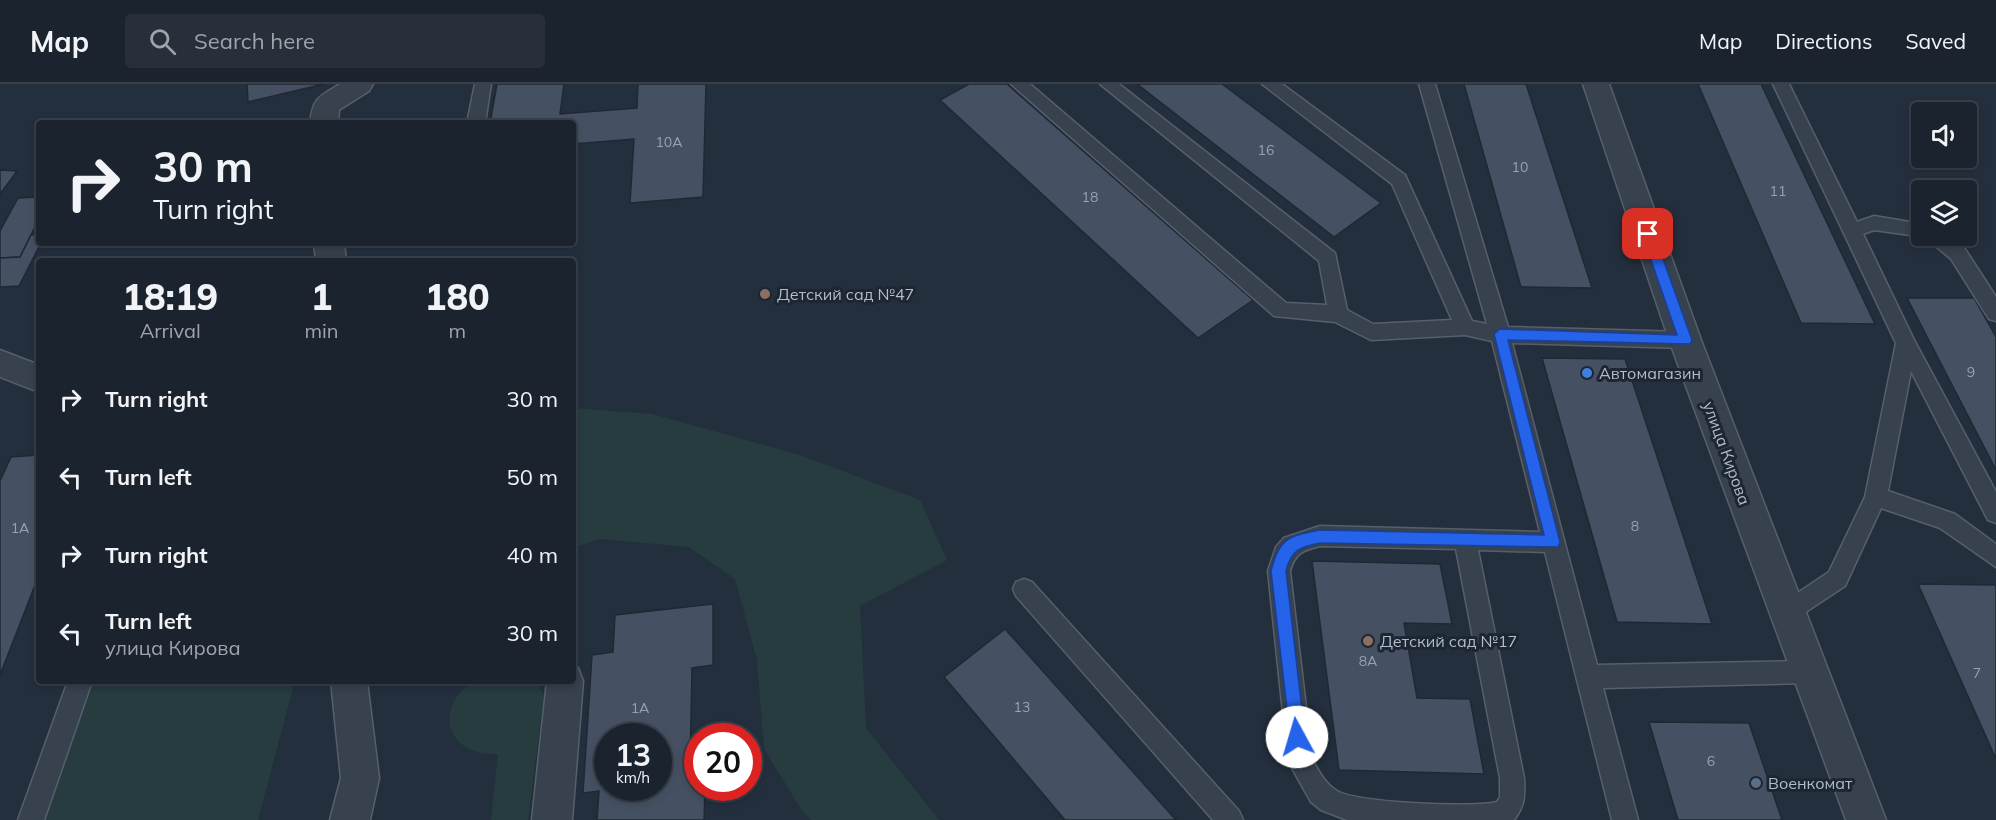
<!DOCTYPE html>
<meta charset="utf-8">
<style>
:root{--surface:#1b232e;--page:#282f3a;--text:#f1f3f6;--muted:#a0a4aa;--line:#39404a}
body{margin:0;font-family:Mulish,sans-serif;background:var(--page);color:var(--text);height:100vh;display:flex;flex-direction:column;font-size:22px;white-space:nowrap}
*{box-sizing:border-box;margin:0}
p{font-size:20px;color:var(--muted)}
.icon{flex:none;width:33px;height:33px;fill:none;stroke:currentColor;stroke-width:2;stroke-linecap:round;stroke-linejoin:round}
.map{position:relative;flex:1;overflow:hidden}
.sheet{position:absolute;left:36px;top:174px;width:540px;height:426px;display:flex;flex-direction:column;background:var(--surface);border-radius:6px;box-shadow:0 3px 9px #0003,0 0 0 2px var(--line)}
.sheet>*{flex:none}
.hud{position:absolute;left:36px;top:36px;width:540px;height:126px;border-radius:6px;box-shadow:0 3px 9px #0003,0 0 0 2px var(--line);background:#1b232e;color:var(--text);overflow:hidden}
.tools{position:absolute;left:1911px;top:18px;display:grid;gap:12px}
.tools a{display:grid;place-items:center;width:66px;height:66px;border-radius:6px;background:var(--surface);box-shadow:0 3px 9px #0003,0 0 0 2px var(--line);font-size:30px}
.speed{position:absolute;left:594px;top:639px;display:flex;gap:12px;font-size:30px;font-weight:700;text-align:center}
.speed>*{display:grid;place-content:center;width:78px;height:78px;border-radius:50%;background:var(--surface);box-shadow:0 3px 9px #0003,0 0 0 2px var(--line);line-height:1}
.speed small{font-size:15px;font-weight:400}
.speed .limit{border:9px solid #d22;background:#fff;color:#111}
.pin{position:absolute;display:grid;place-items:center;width:51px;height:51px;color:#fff;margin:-26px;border-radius:12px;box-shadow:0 3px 9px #0006}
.me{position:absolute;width:66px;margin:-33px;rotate:354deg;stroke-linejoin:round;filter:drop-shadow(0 0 4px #0008)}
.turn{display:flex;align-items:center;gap:21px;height:126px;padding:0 18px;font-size:27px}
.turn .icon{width:78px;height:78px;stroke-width:2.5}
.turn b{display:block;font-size:42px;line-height:51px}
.eta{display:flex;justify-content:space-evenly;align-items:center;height:102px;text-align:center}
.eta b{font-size:36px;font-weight:800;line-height:42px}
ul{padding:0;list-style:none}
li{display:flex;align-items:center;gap:18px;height:78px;padding:0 18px}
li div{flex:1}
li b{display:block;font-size:22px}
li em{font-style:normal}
header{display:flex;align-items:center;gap:36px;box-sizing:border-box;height:84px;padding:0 30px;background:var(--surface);border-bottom:2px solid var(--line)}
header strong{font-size:28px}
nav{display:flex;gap:33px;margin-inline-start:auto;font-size:21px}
.search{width:420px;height:54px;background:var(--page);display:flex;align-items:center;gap:15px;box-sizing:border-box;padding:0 21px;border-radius:6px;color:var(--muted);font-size:22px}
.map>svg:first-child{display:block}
.green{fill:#263c3f}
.building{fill:#455162;stroke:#1f2835;stroke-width:1.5;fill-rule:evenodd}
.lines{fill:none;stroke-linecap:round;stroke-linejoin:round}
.service-casing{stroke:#565f6c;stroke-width:3}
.minor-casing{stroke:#565f6c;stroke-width:3}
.tertiary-casing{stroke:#565f6c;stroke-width:3}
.service{fill:#38414e;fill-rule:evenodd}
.minor{fill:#38414e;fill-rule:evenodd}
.tertiary{fill:#38414e;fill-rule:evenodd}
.route{fill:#2563eb;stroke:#184099;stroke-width:1.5}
.education-dot{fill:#8d6e63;stroke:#1d2633;stroke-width:2}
.shop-dot{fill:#3f7fe0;stroke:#1d2633;stroke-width:2}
.service-dot{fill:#5c6f8a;stroke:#1d2633;stroke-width:2}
.labels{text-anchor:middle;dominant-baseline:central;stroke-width:6;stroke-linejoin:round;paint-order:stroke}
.number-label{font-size:14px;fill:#98a1af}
.poi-label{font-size:16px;fill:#b4bcc9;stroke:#1d2633;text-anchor:start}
.street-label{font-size:16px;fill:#b4bcc9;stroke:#1d2633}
</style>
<header>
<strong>Map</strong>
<div class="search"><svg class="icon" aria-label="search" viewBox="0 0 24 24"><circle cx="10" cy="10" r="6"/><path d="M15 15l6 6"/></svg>Search here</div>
<nav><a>Map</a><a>Directions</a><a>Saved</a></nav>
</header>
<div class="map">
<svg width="1996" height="736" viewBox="0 0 1996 736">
<rect width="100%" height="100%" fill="#242f3e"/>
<g class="green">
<path d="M573 324 652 330 800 371 920 416 947 476 860 522 866 644 939 736H811L803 728 764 665 757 576 735 495 689 463 600 455 573 464Z"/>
<path d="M94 597H288L293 604 258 736H40Z"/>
<path d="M473 597H535L544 611 528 736H491L498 670C449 673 431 626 473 597Z"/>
</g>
<g class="building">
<path d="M247 0H324L248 18Z"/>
<path d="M497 0H564L560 30 637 24 638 0H706L703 113 630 119 634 55 573 60V39H490Z"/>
<path d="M969 0H1007L1253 216 1198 254 940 16Z"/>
<path d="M1137 0H1222L1381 119 1334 153Z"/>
<path d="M1464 0H1526L1592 204 1521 203Z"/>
<path d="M1698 0H1761L1875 240 1801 239Z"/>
<path d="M0 86 17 87 0 110Z"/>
<path d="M39 113V135L20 173 0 174V147L18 114Z"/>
<path d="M39 150 41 159 19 202 0 203V174L20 173 31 151Z"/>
<path d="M1907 214H1974L1996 253V386Z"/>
<path d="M1542 274 1625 275 1712 540 1617 538Z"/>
<path d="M39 371V491L0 591V397L11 373Z"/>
<path d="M1312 477 1440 480 1452 540 1404 539 1417 614 1470 615 1484 690 1339 686Z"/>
<path d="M1918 500 1995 501 1996 503V675Z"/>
<path d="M713 520V581L692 584 690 685H698V704H705L704 736H597L599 707 583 709 592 571 613 568 615 531ZM608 652H658V704H608Z"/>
<path d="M1005 545 1032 575 1176 736H1065L944 593Z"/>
<path d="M1649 638 1749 639 1782 736H1678Z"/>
</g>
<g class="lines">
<g class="service-casing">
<g id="service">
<path d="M475 0H491L485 39H467Z"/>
<path d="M1011 0H1030L1286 219 1327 221 1319 177 1100 0H1119L1335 169 1347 226 1373 240 1452 236 1392 100 1262 0H1282L1405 91 1472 237 1487 240 1419 0H1435L1508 243 1685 248 1692 250 1695 256 1692 262 1685 264 1512 259 1597 581 1809 577 1817 580 1821 588 1817 596 1809 599 1603 604 1638 736H1612L1545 468 1478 466 1524 694C1525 712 1525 721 1514 736H1347L1321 726 1311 718 1288 677 1268 487 1276 463 1284 454 1320 442 1540 448 1492 257 1465 251 1371 256 1335 238 1274 232ZM1320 462 1456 465 1500 694V713L1497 718C1473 724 1357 719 1337 707 1325 700 1318 686 1312 675L1290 487C1295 469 1303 466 1320 462Z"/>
<path d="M1773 0H1789L1857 138 1874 132 1922 140V152H1947L1965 165 1996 213V237L1989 235 1951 175 1925 153 1874 146 1863 150 1914 256 1996 408V439L1988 436 1911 287 1888 407 1955 430 1996 460V483L1940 444 1881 424 1845 502 1786 541 1778 538 1775 530 1778 522 1829 488 1865 413 1896 259Z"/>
<path d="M1024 495 1032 498 1239 727 1243 736H1213L1016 512 1013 505 1016 498Z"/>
<path d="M68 597H92L44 736H18Z"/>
</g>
</g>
<g class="minor-casing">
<g id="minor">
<path d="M340 0H373L369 7 339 26 338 39H310C313 13 319 13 340 0Z"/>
<path d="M314 159H344L346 177H316Z"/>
<path d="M0 266 39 281V308L0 293Z"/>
<path d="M573 582 578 584 583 597 572 736H532L547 597H573Z"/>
<path d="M331 597H367L379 694 370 736H330L341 694Z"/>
</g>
</g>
<g class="tertiary-casing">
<path id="tertiary" d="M1583 0H1609L1701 256 1886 736H1846L1669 256Z"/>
</g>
<use href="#service" class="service"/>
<use href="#minor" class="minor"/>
<use href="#tertiary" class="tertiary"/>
</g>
<path class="route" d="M1648 145 1654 150 1692 256 1690 260 1508 256 1560 458 1558 463 1320 459C1300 463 1291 466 1286 487L1305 653 1303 659 1297 661 1291 659 1271 487C1279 454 1289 452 1320 446L1544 451 1494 250 1500 245 1677 251 1642 150Z"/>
<g class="education-dot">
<circle cx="765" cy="210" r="6"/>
<circle cx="1368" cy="557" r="6"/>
</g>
<circle class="shop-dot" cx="1587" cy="289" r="6"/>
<circle class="service-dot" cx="1756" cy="699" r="6"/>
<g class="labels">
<g class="number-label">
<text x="669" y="58">10А</text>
<text x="1266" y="66">16</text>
<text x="1520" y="83">10</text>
<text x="1778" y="107">11</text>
<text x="1090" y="113">18</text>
<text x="1971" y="288">9</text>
<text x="1635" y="442">8</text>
<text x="20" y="444">1А</text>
<text x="1368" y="577">8А</text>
<text x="1977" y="589">7</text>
<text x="1022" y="623">13</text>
<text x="640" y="624">1А</text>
<text x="1711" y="677">6</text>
</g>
<g class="poi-label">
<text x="777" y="210">Детский сад №47</text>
<text x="1599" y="289">Автомагазин</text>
<text x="1380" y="557">Детский сад №17</text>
<text x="1768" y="699">Военкомат</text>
</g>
<g class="street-label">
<text transform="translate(1727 369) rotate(70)">улица Кирова</text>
</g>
</g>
</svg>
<div class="tools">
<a><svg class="icon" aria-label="sound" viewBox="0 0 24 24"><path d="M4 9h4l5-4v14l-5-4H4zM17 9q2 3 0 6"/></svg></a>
<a><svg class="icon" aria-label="layers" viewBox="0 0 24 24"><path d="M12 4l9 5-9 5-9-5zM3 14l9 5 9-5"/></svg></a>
</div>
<div class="speed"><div>13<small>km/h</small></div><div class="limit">20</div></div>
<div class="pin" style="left:1648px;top:150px;background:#d93025"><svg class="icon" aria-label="arrive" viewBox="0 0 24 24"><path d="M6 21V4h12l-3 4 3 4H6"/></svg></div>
<svg class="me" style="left:1297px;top:653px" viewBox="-20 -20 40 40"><circle r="19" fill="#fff"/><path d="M0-13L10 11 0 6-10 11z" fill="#2563eb"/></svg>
<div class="hud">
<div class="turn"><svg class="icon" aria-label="right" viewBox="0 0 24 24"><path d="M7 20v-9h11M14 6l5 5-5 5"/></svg><div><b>30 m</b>Turn right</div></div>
</div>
<section class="sheet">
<div class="eta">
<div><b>18:19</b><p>Arrival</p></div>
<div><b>1</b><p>min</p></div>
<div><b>180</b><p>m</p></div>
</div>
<ul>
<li><svg class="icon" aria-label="right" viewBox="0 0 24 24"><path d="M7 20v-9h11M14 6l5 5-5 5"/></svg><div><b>Turn right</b></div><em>30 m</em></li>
<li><svg class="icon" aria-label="left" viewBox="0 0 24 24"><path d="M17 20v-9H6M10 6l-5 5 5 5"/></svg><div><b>Turn left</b></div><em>50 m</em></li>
<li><svg class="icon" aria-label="right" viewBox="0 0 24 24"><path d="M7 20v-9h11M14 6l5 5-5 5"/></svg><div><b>Turn right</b></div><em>40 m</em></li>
<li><svg class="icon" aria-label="left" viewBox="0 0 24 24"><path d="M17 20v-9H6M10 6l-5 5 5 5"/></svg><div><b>Turn left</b><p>улица Кирова</p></div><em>30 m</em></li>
</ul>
</section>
</div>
